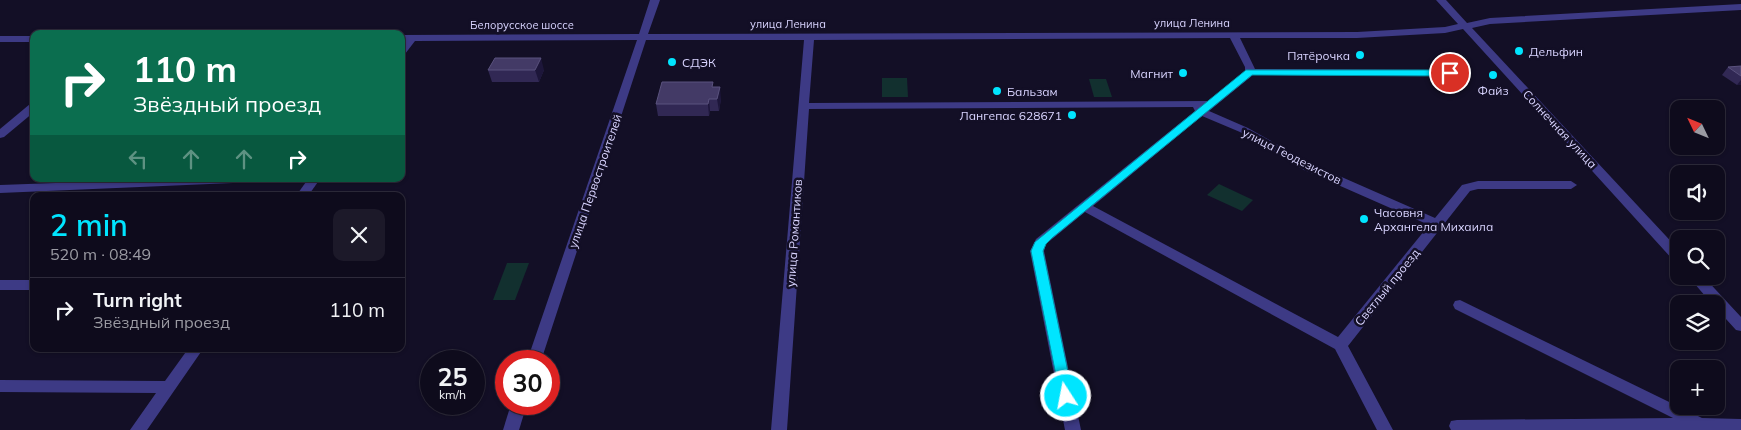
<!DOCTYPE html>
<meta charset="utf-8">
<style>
:root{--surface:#0e0b1c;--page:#1c1929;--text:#f1f3f6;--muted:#9b9ba3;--line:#2e2b3b;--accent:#00e5ff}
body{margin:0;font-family:Mulish,sans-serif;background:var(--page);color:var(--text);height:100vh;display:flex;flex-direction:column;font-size:19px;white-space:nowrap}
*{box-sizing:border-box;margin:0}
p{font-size:16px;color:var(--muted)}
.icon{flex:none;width:28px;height:28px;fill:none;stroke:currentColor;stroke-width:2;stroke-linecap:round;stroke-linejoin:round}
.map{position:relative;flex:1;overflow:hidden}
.panel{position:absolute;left:30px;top:192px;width:375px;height:160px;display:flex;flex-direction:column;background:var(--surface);border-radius:10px;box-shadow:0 1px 4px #0004,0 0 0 1px var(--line)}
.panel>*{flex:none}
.top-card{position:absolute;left:30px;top:30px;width:375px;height:152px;border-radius:10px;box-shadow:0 1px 4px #0004,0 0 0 1px var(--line);background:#0b6e4f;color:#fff;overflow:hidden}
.needle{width:32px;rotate:313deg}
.controls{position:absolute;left:1670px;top:100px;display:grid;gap:10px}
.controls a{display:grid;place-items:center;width:55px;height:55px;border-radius:10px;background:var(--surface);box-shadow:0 1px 4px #0004,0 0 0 1px var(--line);font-size:25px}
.speed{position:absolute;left:420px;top:350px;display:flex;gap:10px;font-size:25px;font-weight:700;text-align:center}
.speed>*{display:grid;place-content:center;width:65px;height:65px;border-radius:50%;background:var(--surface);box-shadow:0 1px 4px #0004,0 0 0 1px var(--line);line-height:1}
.speed small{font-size:12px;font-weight:400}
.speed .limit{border:8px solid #d22;background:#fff;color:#111}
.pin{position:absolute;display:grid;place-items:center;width:42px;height:42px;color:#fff;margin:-21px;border:2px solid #fff;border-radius:50%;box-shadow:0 1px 5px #0007}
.me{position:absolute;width:55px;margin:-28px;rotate:349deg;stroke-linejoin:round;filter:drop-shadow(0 0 4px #0008)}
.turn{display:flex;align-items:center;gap:18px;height:105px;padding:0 20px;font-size:22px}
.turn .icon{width:65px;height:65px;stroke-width:2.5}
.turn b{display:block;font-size:35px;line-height:42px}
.lanes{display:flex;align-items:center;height:48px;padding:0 20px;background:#0003;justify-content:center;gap:25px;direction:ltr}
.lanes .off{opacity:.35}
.round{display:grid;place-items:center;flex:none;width:52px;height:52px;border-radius:10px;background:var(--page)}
.head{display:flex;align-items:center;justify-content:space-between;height:85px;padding:0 20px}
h1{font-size:30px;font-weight:600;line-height:38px;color:var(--accent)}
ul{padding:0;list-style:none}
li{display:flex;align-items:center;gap:15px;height:65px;padding:0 20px;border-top:1px solid var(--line)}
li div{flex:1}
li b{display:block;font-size:19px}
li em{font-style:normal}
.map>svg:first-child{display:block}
.green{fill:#12302f}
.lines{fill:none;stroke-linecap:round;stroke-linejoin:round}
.minor{fill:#3d3a85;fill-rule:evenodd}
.wall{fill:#312854}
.shaded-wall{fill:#1d163a}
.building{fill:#433a66;stroke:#5a527e}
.route{fill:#00e5ff;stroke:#0095a6}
.poi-dot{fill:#00e5ff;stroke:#130f26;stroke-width:2}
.labels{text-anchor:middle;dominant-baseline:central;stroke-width:5;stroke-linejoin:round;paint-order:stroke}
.far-street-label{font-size:11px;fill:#d9d4ff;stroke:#130f26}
.poi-label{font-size:12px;fill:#d9d4ff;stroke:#130f26;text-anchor:start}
.street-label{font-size:12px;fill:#d9d4ff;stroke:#130f26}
</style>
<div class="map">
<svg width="1741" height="430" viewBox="0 0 1741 430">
<rect width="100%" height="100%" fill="#130f26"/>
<g class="green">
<path d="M882 78H907L908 97H882Z"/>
<path d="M1089 79H1106L1112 97H1094Z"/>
<path d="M1219 184 1253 200 1242 211 1207 195Z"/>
<path d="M507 263H529L515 300H493Z"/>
</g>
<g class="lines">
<g class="minor">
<path d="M650 0H660L648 34 1357 32 1445 27 1458 24 1436 0H1446L1467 23 1490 18 1741 4V10L1490 24 1472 28 1679 250V262L1674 261 1463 29 1445 33 1357 38H1240L1255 69 1450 70 1455 73 1450 76 1253 75 1209 111 1248 128 1312 164 1435 218 1462 185 1478 181H1571L1577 185 1571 189H1478L1470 191 1348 346 1393 430H1377L1335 349 1085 212 1046 244 1044 251 1081 430H1065L1030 251 1036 239 1195 111 1193 107 809 109 787 430H771L804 40H646L541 361H527L637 40 415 41 405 54 401 55V45L405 41H401V35L639 34ZM1230 38 1245 67V71L1208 101 809 103 814 40ZM1202 116 1240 132 1304 170 1429 225 1338 337 1093 206Z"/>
<rect x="0" y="36" width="34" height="6"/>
<path d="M34 103V112L4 137 0 138V129L30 104Z"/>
<path d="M166 179H239L233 183 0 193V185Z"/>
<path d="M308 179H320L308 196H296Z"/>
<path d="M1688 276H1703L1741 317V331L1736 330 1716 308V304H1712Z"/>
<rect x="0" y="280" width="34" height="10"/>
<path d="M1460 300 1702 418 1741 419V430H1451L1449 426 1451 421 1457 420 1673 418 1455 309 1453 305 1455 301Z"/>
<path d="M188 349H203L147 430H130L156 393 0 392V380L165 381Z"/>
<path d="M511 404H527L519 430H503Z"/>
</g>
</g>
<g class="wall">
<path d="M1741 66V85H1737L1722 75 1728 67Z"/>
<path d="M488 70H544L539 82H492Z"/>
<path d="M714 87 721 99 719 111H710L709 116H658L656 104Z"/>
</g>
<g class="shaded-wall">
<path d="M541 58 544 70 539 82 535 70Z"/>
<path d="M1741 80V85H1737Z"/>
<path d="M720 87 721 99 719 111 717 99Z"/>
<path d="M709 99 710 111 709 116 708 104Z"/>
</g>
<g class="building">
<path d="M495 58H541L535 70H488Z"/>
<path d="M1741 66V76L1728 67Z"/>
<path d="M662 82H713L712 87H720L717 99H709L708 104H656Z"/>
</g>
<path class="route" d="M1246 70H1450L1455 73 1450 76 1252 75 1052 238 1046 244 1043 251 1073 396 1071 400 1066 401 1061 400 1031 251 1035 242Z"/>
<g class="poi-dot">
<circle cx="1519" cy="51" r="5"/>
<circle cx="1360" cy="55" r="5"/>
<circle cx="672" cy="62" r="5"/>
<circle cx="1183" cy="73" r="5"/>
<circle cx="1493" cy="75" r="5"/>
<circle cx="997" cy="91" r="5"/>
<circle cx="1072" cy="115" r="5"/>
<circle cx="1364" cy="219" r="5"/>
</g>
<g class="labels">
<g class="far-street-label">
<text x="1192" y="23">улица Ленина</text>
<text x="788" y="24">улица Ленина</text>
<text x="522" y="25">Белорусское шоссе</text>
</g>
<g class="poi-label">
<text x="1529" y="51">Дельфин</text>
<text x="1350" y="55" text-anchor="end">Пятёрочка</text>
<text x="682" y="62">СДЭК</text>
<text x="1173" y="73" text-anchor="end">Магнит</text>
<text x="1493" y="90" text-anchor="middle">Файз</text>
<text x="1007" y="91">Бальзам</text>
<text x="1062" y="115" text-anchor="end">Лангепас 628671</text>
<text x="1374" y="212">Часовня<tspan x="1374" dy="14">Архангела Михаила</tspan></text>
</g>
<g class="street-label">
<text transform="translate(1560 129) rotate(47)">Солнечная улица</text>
<text transform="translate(1292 156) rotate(27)">улица Геодезистов</text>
<text transform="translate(595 181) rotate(-71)">улица Первостроителей</text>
<text transform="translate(794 233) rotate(-86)">улица Романтиков</text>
<text transform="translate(1387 287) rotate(-51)">Светлый проезд</text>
</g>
</g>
</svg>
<div class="controls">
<a><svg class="needle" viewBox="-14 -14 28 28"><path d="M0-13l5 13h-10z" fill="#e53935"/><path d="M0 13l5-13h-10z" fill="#9b9ba3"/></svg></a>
<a><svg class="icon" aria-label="sound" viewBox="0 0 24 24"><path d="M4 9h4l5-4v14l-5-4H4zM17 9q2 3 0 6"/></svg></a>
<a><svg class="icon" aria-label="search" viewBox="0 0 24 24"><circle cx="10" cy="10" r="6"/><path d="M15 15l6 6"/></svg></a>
<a><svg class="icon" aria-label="layers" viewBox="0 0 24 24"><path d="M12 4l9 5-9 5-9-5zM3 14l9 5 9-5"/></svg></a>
<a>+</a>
</div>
<div class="speed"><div>25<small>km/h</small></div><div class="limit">30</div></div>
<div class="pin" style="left:1450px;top:73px;background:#d93025"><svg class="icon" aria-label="arrive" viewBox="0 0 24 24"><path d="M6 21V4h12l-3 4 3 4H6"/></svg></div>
<svg class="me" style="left:1066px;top:396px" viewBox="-20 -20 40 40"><circle r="17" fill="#00e5ff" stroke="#fff" stroke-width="3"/><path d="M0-11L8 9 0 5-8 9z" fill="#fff"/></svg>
<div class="top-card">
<div class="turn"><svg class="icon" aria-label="right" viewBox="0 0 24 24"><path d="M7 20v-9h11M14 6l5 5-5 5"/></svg><div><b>110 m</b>Звёздный проезд</div></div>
<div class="lanes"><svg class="icon off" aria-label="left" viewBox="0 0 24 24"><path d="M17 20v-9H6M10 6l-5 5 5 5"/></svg><svg class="icon off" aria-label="ahead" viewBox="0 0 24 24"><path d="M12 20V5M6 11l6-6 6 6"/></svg><svg class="icon off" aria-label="ahead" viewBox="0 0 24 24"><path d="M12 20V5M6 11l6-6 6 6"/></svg><svg class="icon" aria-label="right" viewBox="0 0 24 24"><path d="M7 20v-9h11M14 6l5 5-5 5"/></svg></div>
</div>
<section class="panel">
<div class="head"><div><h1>2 min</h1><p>520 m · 08:49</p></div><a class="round"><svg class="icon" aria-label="close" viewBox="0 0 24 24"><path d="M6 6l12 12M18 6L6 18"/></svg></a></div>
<ul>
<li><svg class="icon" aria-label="right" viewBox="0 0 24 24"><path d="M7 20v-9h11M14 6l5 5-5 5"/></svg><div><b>Turn right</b><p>Звёздный проезд</p></div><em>110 m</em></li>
</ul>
</section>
</div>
